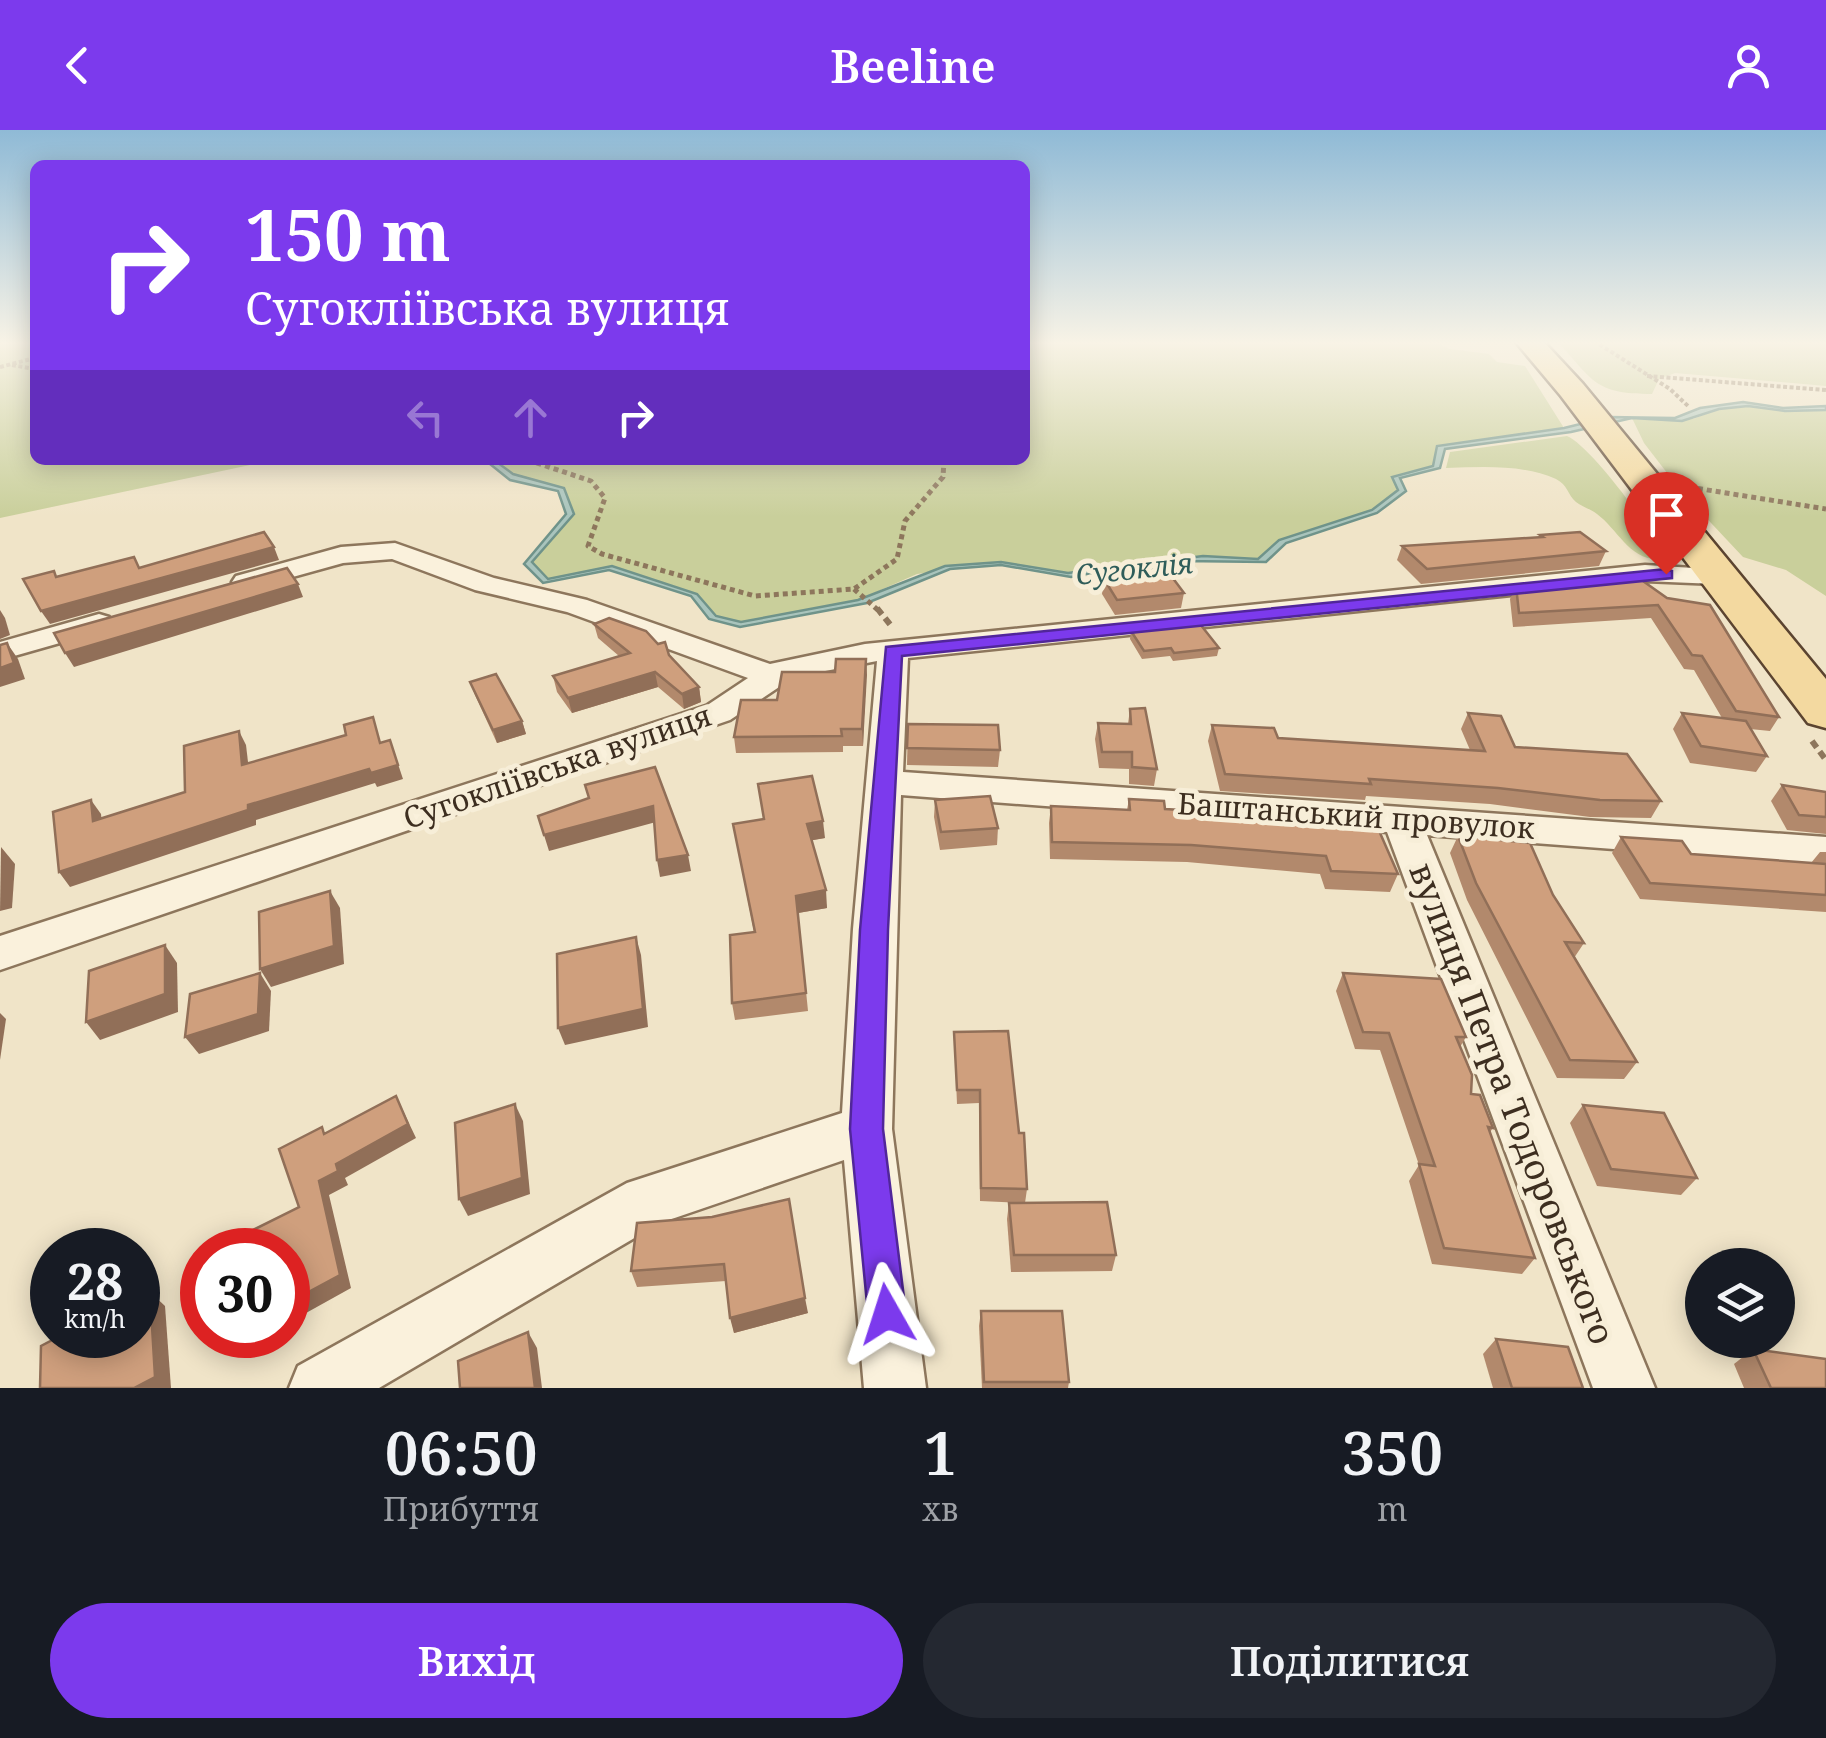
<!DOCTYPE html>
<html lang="uk">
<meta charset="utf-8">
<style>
:root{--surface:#171b24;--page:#242831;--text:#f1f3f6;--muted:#9ea1a6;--accent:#7c3aed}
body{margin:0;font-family:"Noto Serif",serif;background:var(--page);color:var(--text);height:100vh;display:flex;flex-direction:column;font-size:38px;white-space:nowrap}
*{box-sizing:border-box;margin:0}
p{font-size:32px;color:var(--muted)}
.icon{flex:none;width:55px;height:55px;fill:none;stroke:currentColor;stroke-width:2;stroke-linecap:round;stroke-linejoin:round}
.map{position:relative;height:1258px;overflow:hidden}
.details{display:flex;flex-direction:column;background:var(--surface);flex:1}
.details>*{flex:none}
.hud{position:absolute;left:30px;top:30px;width:1000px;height:305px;border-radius:15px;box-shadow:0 5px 25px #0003;background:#7c3aed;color:#fff;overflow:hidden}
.tools{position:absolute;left:1685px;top:1118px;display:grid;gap:20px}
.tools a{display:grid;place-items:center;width:110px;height:110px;border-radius:50%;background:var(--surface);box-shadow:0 5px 25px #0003;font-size:50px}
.speed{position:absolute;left:30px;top:1098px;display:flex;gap:20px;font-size:50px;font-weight:700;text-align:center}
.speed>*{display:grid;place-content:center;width:130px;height:130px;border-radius:50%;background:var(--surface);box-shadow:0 5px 25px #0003;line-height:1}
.speed small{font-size:25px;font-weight:400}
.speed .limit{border:15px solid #d22;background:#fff;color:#111}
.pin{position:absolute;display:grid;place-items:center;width:85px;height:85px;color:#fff;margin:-102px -42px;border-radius:50% 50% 50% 0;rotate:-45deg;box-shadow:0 0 10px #0007}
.pin .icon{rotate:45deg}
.me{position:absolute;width:110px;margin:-55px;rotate:354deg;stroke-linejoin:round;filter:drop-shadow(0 0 8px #0008)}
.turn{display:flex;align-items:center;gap:35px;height:210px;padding:0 50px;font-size:45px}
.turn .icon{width:130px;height:130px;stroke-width:2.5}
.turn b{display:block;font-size:70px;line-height:85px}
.lanes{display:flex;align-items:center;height:95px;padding:0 50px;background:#0003;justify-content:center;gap:50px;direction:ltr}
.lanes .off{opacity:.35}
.eta{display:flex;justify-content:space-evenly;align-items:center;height:170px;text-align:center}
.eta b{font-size:60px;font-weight:600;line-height:70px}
.action{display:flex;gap:20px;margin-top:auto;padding:20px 50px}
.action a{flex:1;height:115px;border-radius:60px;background:var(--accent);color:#fff;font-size:40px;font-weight:600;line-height:115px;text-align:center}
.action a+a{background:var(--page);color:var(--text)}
header{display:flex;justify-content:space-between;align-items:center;height:130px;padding:0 50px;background:var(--accent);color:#fff;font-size:45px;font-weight:600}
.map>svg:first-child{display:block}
.green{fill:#c9cf9b}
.water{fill:#a9c4bc;stroke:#6f938a;stroke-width:2.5}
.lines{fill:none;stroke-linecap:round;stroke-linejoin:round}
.minor-casing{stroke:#8d765c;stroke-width:5}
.primary-casing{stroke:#5b4430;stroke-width:5}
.path-far2{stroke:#8d765c;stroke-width:4;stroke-dasharray:4 2.5;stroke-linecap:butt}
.path-far1{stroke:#8d765c;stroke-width:5;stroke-dasharray:5 4;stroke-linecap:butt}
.path{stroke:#8d765c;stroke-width:6;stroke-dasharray:8 5;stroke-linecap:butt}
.minor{fill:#faf1dc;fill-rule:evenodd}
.primary{fill:#f3d9a0;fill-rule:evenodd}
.wall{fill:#b2896c}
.shaded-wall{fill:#916f58}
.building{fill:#cf9f7d;stroke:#916f58;stroke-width:2.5}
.route{fill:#7c3aed;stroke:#51269a;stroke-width:2.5}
.labels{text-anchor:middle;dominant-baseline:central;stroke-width:10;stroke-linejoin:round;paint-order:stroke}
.far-water-label{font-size:28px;font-style:italic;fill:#2f5d5a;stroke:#f7eed8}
.street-label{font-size:30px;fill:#3d2e20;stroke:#f7eed8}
.near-street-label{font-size:35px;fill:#3d2e20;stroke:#f7eed8}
</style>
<header><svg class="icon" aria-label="back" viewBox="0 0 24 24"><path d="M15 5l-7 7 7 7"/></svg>Beeline<svg class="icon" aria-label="person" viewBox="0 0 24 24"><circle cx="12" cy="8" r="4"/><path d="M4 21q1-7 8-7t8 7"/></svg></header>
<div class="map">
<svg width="1826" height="1258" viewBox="0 0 1826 1258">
<rect width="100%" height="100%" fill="#f0e4c8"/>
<g class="green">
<path d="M0 211H35V330H274L0 388Z"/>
<path d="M1025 211H1439L1435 213 1450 219 1489 224 1497 232 1525 236 1564 298 1437 316 1434 336 1392 347 1398 360 1372 380 1279 410 1258 429 1203 426 1068 443 1001 432 917 444 858 470 741 492 716 486 697 464 612 436 548 449 532 432 574 384 565 359 512 344 494 330H1025Z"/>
<path d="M1557 211H1826V256L1675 243 1659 249 1652 264C1594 264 1594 251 1557 211Z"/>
<path d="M1748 276 1785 281 1826 280V466L1786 440 1743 427 1681 361 1644 313 1632 288 1693 289 1719 279Z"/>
<path d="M1567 306C1592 317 1653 401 1666 428 1632 436 1619 400 1597 384 1591 379 1582 377 1576 372 1567 364 1568 355 1556 349 1521 334 1483 337 1446 338L1450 322Z"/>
</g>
<path class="water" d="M1743 272 1783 278 1826 276V280L1785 281 1748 276 1719 279 1682 291 1632 288 1571 302 1445 319 1440 338 1400 348 1406 361 1377 383 1286 413 1266 432 1182 431 1140 441H1103L1071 447 1001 435 950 439 867 473 740 497 709 489 691 466 609 440 543 453 524 434 566 384 558 361 510 350 485 330H494L513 344 564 358 574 384 532 432 548 449 612 436 697 464 716 486 741 492 858 470 945 436 1001 432 1068 443 1203 426 1258 429 1279 410 1372 380 1398 360 1392 347 1433 336 1437 316 1564 298 1609 287 1675 288 1700 278Z"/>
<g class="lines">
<g class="minor-casing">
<g id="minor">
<path d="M395 413 494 448 587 470 770 534 865 514 1645 435 1726 440 1730 446 1716 454 1645 451 908 528 903 642 1826 707V735L1427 705 1655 1258H1593L1387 702 901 665 892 999 926 1258H864L844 1030 660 1093 379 1258H289L298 1236 627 1053 842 983 853 799 877 531 794 547 730 590 0 840V806L706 576 748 548 567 482 475 460 392 429 343 433 246 460 232 452 236 446 341 417Z"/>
<path d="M99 484 109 487 114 493 109 499 0 530V512Z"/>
</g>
</g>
<g class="primary-casing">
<path id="primary" d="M1515 211H1543L1583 254 1826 549V598L1808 593 1561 266Z"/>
</g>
<g class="path-far2">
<path d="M1594 211 1670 259 1688 276"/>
<path d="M12 235 35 239"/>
<path d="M0 237 35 228"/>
<path d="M1647 246 1826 260"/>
</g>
<g class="path-far1">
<path d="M528 330 591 351 605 368 588 416 602 424 755 466 854 459 897 429 905 391 943 347 944 330"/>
<path d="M1689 357 1826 379"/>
<path d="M854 459 879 481"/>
</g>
<g class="path">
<path d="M877 478 892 497"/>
<path d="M1812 611 1826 630"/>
</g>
<use href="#minor" class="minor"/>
<use href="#primary" class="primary"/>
</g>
<g class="wall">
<path d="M1540 405 1606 421 1599 436 1421 454 1397 430 1402 416 1539 407Z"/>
<path d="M1633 444 1779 587 1770 601 1750 599 1767 626 1756 642 1690 633 1673 599 1682 583 1722 588 1694 540 1684 539 1651 488 1513 497 1510 469 1516 456Z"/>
<path d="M1104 449 1184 463 1181 478 1115 485 1102 464Z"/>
<path d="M594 494 669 525 699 557 701 572 684 579 658 557 572 583 557 562 553 546 619 526 598 508Z"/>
<path d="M1131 501 1219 518 1217 526 1173 531 1170 526 1142 529 1130 509Z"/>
<path d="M866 529 863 616H843V622L736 623 734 607 777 570Z"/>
<path d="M470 552 522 591 526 604 497 613 475 565Z"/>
<path d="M1130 579 1157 639 1154 656 1129 654V639L1099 638 1095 609 1098 593 1128 594Z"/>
<path d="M1468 583 1515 617 1661 671 1651 688 1590 687 1490 674 1366 666 1365 670 1220 661 1208 611 1212 595 1278 608 1470 620 1461 599Z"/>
<path d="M908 594 1000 620 998 637 907 635Z"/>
<path d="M1782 655 1826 662V704L1787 700 1771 671Z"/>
<path d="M1129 669 1165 679 1231 682 1233 677 1398 744 1390 762 1325 759 1320 744 1187 732 1050 729 1049 693 1051 676 1127 680Z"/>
<path d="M935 670 998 698 997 715 940 720 934 687Z"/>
<path d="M733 694 825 708 812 710 827 778 798 783 808 881 735 890 732 873 754 802Z"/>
<path d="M1458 706 1553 765 1584 813 1574 828 1637 932 1624 949 1557 948 1467 770 1450 723Z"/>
<path d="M1621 707 1691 724 1811 733 1820 722H1826V782L1640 769 1612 723Z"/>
<path d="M1343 843 1466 907 1460 917 1471 964 1493 998 1490 1002 1535 1128 1522 1144 1432 1134 1409 1051 1419 1035 1380 920 1355 919 1336 861Z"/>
<path d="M954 902 1019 1003 1027 1059 1025 1073 980 1071 979 973 957 974Z"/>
<path d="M1583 975 1697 1048 1681 1065 1597 1056 1570 993Z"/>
<path d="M1009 1073 1116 1125 1112 1141 1011 1142 1007 1089Z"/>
<path d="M712 1087 808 1183 734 1203 726 1151 637 1157 631 1141Z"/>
<path d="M981 1181 1069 1252 1068 1258H982L979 1196Z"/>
<path d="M1496 1209 1583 1258H1493L1483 1224Z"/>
<path d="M1753 1219 1826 1258H1744L1734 1234Z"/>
</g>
<g class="shaded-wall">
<path d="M274 417 279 430 50 494 41 481Z"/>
<path d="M298 454 303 467 74 537 65 523Z"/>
<path d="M0 480 5 488 10 505 0 509Z"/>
<path d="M7 513 18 529 25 549 0 557V538Z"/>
<path d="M866 529 867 545 863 616 862 599Z"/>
<path d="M655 542 658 557 572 583 568 568Z"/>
<path d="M699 557 701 572 684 579 682 564Z"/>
<path d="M522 591 526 604 497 613 493 600Z"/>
<path d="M239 601 246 615 250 649 242 635Z"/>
<path d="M390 610 403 649 377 657 375 653 256 690V695L70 757 59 742 248 675Z"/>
<path d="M91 670 101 684 103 705 93 691Z"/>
<path d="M653 676 656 692 549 721 544 705Z"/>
<path d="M823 691 825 708 808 711 807 694Z"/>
<path d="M1 717 15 734 12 778 0 781Z"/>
<path d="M688 725 691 741 660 747 657 730Z"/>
<path d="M826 760 827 778 798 783 808 881 796 766Z"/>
<path d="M330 761 340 778 344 834 271 857 260 839Z"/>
<path d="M636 807 641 825 648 897 565 915 558 898Z"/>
<path d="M165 815 177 833 178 882 100 910 86 892Z"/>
<path d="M260 843 271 861 269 901 199 924 185 907Z"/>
<path d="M0 883 6 889 0 930Z"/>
<path d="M396 966 416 1008 345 1048 348 1055 329 1065 351 1158 288 1193V1173L319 1051Z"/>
<path d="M515 974 523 991 530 1064 468 1086 459 1069Z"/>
<path d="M150 1162 165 1176 171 1258H134Z"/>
<path d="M805 1168 808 1183 734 1203 730 1188Z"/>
<path d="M528 1202 537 1218 542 1258H535Z"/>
</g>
<g class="building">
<path d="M264 402 274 417 41 481 23 449 54 441 56 447 134 427 139 438Z"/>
<path d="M1580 402 1606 421 1427 439 1402 416 1543 407 1540 405Z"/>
<path d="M287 438 298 454 65 523 54 503Z"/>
<path d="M1169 443 1184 463 1117 470 1104 449Z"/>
<path d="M1633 444 1667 468 1710 475 1779 587 1736 581 1702 526 1692 525 1658 475 1519 483 1516 456Z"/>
<path d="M609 488 646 501 658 514 665 512 669 525 699 557 682 564 655 542 568 568 553 546 630 523 594 494Z"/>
<path d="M1200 494 1219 518 1174 523 1171 518 1144 521 1131 501Z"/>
<path d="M7 513 14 533 0 538V515Z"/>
<path d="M836 529H866L862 599H841L842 606 734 607 741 570H777L782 542H835Z"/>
<path d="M496 544 522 591 493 600 470 552Z"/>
<path d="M1145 578 1157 639 1132 637V622H1102L1098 593 1131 594 1130 579Z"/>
<path d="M1468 583 1501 586 1515 617 1627 624 1661 671 1600 670 1498 658 1369 649 1371 654 1225 644 1212 595 1274 598 1278 608 1485 621Z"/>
<path d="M1682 583 1746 591 1767 626 1701 616Z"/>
<path d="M373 587 380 613 390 610 398 635 371 643 369 639 248 675V680L59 742 53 682 91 670 93 691 185 662 184 616 239 601 242 635 346 605 344 595Z"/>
<path d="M908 594 998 595 1000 620 907 618Z"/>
<path d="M655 637 688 725 657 730 653 676 544 705 538 686 589 668 585 655Z"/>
<path d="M812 646 823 691 807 694 826 760 796 766 806 863 732 873 730 805 755 802 733 694 764 689 758 654Z"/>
<path d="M1782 655 1826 662V687L1799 685Z"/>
<path d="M990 666 998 698 941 702 935 670Z"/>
<path d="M1129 669 1164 671 1165 679 1235 683 1233 677 1373 687 1398 744 1331 741 1326 726 1191 715 1052 712 1051 676 1130 680Z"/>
<path d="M1458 706 1530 713 1553 765 1584 813 1565 812 1637 932 1570 930 1476 753Z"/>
<path d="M1621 707 1682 711 1691 724 1826 734V765L1650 753Z"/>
<path d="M330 761 334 816 260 839 259 782Z"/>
<path d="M636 807 643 879 558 898 557 824Z"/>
<path d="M165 815V864L86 892 89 841Z"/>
<path d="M260 843 258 884 185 907 190 864Z"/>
<path d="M1343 843 1441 849 1466 907H1456L1472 945 1471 964 1480 965 1493 998 1488 997 1535 1128 1444 1118 1419 1034 1435 1036 1389 903 1363 902Z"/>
<path d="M1008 901 1019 1003H1024L1027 1059 981 1058 980 960H957L954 902Z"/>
<path d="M396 966 408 994 336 1034 338 1041 319 1051 340 1145 288 1173V1120H232L231 1111 299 1077 279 1019 322 997 324 1004Z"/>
<path d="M515 974 522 1048 459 1069 455 993Z"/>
<path d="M1583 975 1664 983 1697 1048 1611 1039Z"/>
<path d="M789 1069 805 1168 730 1188 724 1134 631 1141 637 1093 712 1087Z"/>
<path d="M1107 1072 1116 1125H1014L1009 1073Z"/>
<path d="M150 1162 155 1247 134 1258H40L41 1216 62 1205H138V1168Z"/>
<path d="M981 1181H1062L1069 1252H984Z"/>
<path d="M528 1202 535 1258H460L458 1231Z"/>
<path d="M1496 1209 1568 1217 1583 1258H1512Z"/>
<path d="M1753 1219 1826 1229V1258H1771Z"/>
</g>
<linearGradient id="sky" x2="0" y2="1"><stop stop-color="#8fbad6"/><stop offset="0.55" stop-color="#f8f3e6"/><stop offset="1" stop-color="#f8f3e6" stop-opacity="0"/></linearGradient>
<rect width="1826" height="387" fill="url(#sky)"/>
<path class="route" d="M1666 439 1672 441V448L902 526 888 800 883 999 906 1184 900 1198 887 1203 873 1198 868 1184 850 999 860 800 886 517Z"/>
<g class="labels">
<g class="far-water-label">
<text transform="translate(1134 438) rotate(-6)">Сугоклія</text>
</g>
<g class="street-label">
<text transform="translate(557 636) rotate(-19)">Сугокліївська вулиця</text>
<text transform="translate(1356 685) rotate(4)">Баштанський провулок</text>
</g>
<g class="near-street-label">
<text transform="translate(1513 973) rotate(69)">вулиця Петра Тодоровського</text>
</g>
</g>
</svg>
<div class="tools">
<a><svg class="icon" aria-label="layers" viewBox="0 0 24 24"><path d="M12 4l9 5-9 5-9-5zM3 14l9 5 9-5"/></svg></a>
</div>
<div class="speed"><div>28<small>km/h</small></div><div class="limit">30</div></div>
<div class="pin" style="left:1666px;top:444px;background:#d93025"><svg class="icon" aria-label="arrive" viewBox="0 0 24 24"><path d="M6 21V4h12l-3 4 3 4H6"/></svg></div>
<svg class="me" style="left:887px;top:1184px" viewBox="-20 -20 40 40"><path d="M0-17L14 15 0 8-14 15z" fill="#7c3aed" stroke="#fff" stroke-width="4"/></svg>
<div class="hud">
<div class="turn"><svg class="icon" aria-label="right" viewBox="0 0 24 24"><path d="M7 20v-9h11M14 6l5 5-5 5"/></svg><div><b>150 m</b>Сугокліївська вулиця</div></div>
<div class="lanes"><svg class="icon off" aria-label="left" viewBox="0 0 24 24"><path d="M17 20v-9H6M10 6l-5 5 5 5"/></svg><svg class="icon off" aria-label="ahead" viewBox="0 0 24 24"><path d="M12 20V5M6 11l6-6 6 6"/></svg><svg class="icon" aria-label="right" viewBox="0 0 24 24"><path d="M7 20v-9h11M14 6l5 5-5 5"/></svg></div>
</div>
</div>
<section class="details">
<div class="eta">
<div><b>06:50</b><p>Прибуття</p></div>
<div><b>1</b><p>хв</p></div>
<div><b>350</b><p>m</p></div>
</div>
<div class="action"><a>Вихід</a><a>Поділитися</a></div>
</section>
